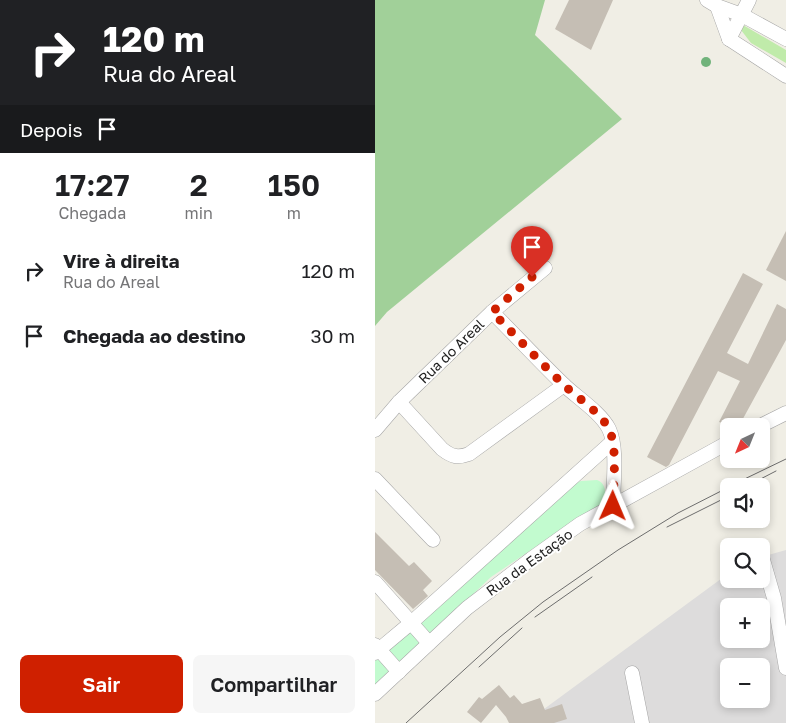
<!DOCTYPE html>
<html lang="pt">
<meta charset="utf-8">
<style>
:root{--surface:#fff;--page:#f6f6f6;--text:#202124;--muted:#757577;--accent:#cf2000}
body{margin:0;font-family:"Golos Text",sans-serif;background:var(--page);color:var(--text);height:100vh;display:flex;flex-direction:column;font-size:19px;white-space:nowrap}
*{box-sizing:border-box;margin:0}
p{font-size:16px;color:var(--muted)}
.icon{flex:none;width:28px;height:28px;fill:none;stroke:currentColor;stroke-width:2;stroke-linecap:round;stroke-linejoin:round}
.map{position:relative;flex:1;overflow:hidden}
.side{display:flex;flex-direction:column;background:var(--surface);width:375px}
.side>*{flex:none}
.top-card{background:#202124;color:#fff;overflow:hidden}
.needle{width:32px;rotate:223deg}
.fabs{position:absolute;left:345px;top:418px;display:grid;gap:10px}
.fabs a{display:grid;place-items:center;width:50px;height:50px;border-radius:8px;background:var(--surface);box-shadow:0 2px 8px #0003;font-size:25px}
.pin{position:absolute;display:grid;place-items:center;width:42px;height:42px;color:#fff;margin:-51px -21px;border-radius:50% 50% 50% 0;rotate:-45deg;box-shadow:0 0 5px #0007}
.pin .icon{rotate:45deg}
.me{position:absolute;width:55px;margin:-28px;rotate:1deg;stroke-linejoin:round;filter:drop-shadow(0 0 4px #0008)}
.turn{display:flex;align-items:center;gap:18px;height:105px;padding:0 20px;font-size:22px}
.turn .icon{width:65px;height:65px;stroke-width:2.5}
.turn b{display:block;font-size:35px;line-height:42px}
.then{display:flex;align-items:center;height:48px;padding:0 20px;background:#0003;gap:10px;font-size:19px}
.eta{display:flex;justify-content:space-evenly;align-items:center;height:85px;text-align:center}
.eta b{font-size:30px;font-weight:600;line-height:35px}
.button{display:flex;gap:10px;margin-top:auto;padding:10px 20px}
.button a{flex:1;height:58px;border-radius:8px;background:var(--accent);color:#fff;font-size:20px;font-weight:600;line-height:58px;text-align:center}
.button a+a{background:var(--page);color:var(--text)}
ul{padding:0;list-style:none}
li{display:flex;align-items:center;gap:15px;height:65px;padding:0 20px}
li div{flex:1}
li b{display:block;font-size:19px}
li em{font-style:normal}
main{display:flex;flex:1;min-height:0}
.map>svg:first-child{display:block}
.residential{fill:#dddcdc;fill-rule:evenodd}
.grass{fill:#c0ebaa}
.forest{fill:#a1d099}
.park{fill:#c2fbcf}
.building{fill:#c5beb4}
.lines{fill:none;stroke-linecap:round;stroke-linejoin:round}
.minor-casing{stroke:#a6a6a6;stroke-width:15}
.minor{stroke:#fff;stroke-width:14}
.tram{stroke:#6d6d6d;stroke-width:1}
.tree{fill:#71b37b}
.route{stroke:#cf2000;stroke-width:9;stroke-dasharray:0 16.2}
.labels{text-anchor:middle;dominant-baseline:central;stroke-width:4;stroke-linejoin:round;paint-order:stroke}
.street-label{font-size:14px;fill:#1f1f1f;stroke:#fff}
</style>
<main>
<section class="side">
<div class="top-card">
<div class="turn"><svg class="icon" aria-label="right" viewBox="0 0 24 24"><path d="M7 20v-9h11M14 6l5 5-5 5"/></svg><div><b>120 m</b>Rua do Areal</div></div>
<div class="then">Depois<svg class="icon" aria-label="arrive" viewBox="0 0 24 24"><path d="M6 21V4h12l-3 4 3 4H6"/></svg></div>
</div>
<div class="eta">
<div><b>17:27</b><p>Chegada</p></div>
<div><b>2</b><p>min</p></div>
<div><b>150</b><p>m</p></div>
</div>
<ul>
<li><svg class="icon" aria-label="right" viewBox="0 0 24 24"><path d="M7 20v-9h11M14 6l5 5-5 5"/></svg><div><b>Vire à direita</b><p>Rua do Areal</p></div><em>120 m</em></li>
<li><svg class="icon" aria-label="arrive" viewBox="0 0 24 24"><path d="M6 21V4h12l-3 4 3 4H6"/></svg><div><b>Chegada ao destino</b></div><em>30 m</em></li>
</ul>
<div class="button"><a>Sair</a><a>Compartilhar</a></div>
</section>
<div class="map">
<svg width="411" height="723" viewBox="0 0 411 723">
<rect width="100%" height="100%" fill="#f0eee5"/>
<path class="residential" d="M411 550V723H150L354 573V579H386V557ZM354 606H386V639H354ZM354 666H386V699H354Z"/>
<path class="grass" d="M368 25 411 50V63L376 43 366 30Z"/>
<path class="forest" d="M0 0H170L160 35 247 119 12 312 0 326Z"/>
<path class="park" d="M222 480C233 484 230 496 229 505L208 515 116 577 0 688V661L196 485 206 481Z"/>
<g class="building">
<path d="M194 0H238L216 50 180 29Z"/>
<path d="M411 231V281L391 270Z"/>
<path d="M368 273 388 284 352 353 373 364 402 304 411 309V340L364 426H356L344 422 365 381 343 371 294 465 291 467 272 457Z"/>
<path d="M0 532 34 566 39 562 57 581 48 590 53 596 38 609 0 570Z"/>
<path d="M124 685 135 698 139 695 147 704 165 698 170 710 187 704 192 719 179 723H134L131 717 121 705 106 723 92 712 104 697 107 699Z"/>
</g>
<g class="lines">
<g class="minor-casing">
<g id="minor">
<path d="M332 0 342 6 367 15 411 39"/>
<path d="M342 6 354 39 411 76"/>
<path d="M354 39 374 0"/>
<path d="M117 312C141 336 165 362 190 386 203 398 226 413 234 429 243 448 238 485 238 506"/>
<path d="M24 402 67 449C77 457 83 458 94 454L189 385"/>
<path d="M385 426 411 413"/>
<path d="M0 430 24 402 117 312 170 268"/>
<path d="M0 479 58 540"/>
<path d="M386 553 399 598 411 668"/>
<path d="M0 582 54 643"/>
<path d="M0 645 24 672"/>
<path d="M0 653 37 622 237 442"/>
<path d="M257 673 267 723"/>
<path d="M0 694 92 608 156 559 205 524 354 442"/>
</g>
</g>
<use href="#minor" class="minor"/>
<g class="tram">
<path d="M355 486 411 459"/>
<path d="M372 486 401 471"/>
<path d="M292 527 354 496"/>
<path d="M160 617 217 577"/>
<path d="M104 667 147 628"/>
<path d="M31 723 125 637 168 602 243 550 303 513 354 487"/>
</g>
</g>
<circle class="tree" cx="331" cy="62" r="5"/>
<g class="lines">
<path class="route" d="M157 277 117 312C141 336 165 362 190 386 204 399 225 412 234 429 243 448 238 485 238 506"/>
</g>
<g class="labels">
<g class="street-label">
<text transform="translate(76 351) rotate(-44)">Rua do Areal</text>
<text transform="translate(154 562) rotate(-36)">Rua da Estação</text>
</g>
</g>
</svg>
<div class="fabs">
<a><svg class="needle" viewBox="-14 -14 28 28"><path d="M0-13l5 13h-10z" fill="#e53935"/><path d="M0 13l5-13h-10z" fill="#757577"/></svg></a>
<a><svg class="icon" aria-label="sound" viewBox="0 0 24 24"><path d="M4 9h4l5-4v14l-5-4H4zM17 9q2 3 0 6"/></svg></a>
<a><svg class="icon" aria-label="search" viewBox="0 0 24 24"><circle cx="10" cy="10" r="6"/><path d="M15 15l6 6"/></svg></a>
<a>+</a>
<a>−</a>
</div>
<div class="pin" style="left:157px;top:277px;background:#d93025"><svg class="icon" aria-label="arrive" viewBox="0 0 24 24"><path d="M6 21V4h12l-3 4 3 4H6"/></svg></div>
<svg class="me" style="left:238px;top:506px" viewBox="-20 -20 40 40"><path d="M0-17L14 15 0 8-14 15z" fill="#cf2000" stroke="#fff" stroke-width="4"/></svg>
</div>
</main>
